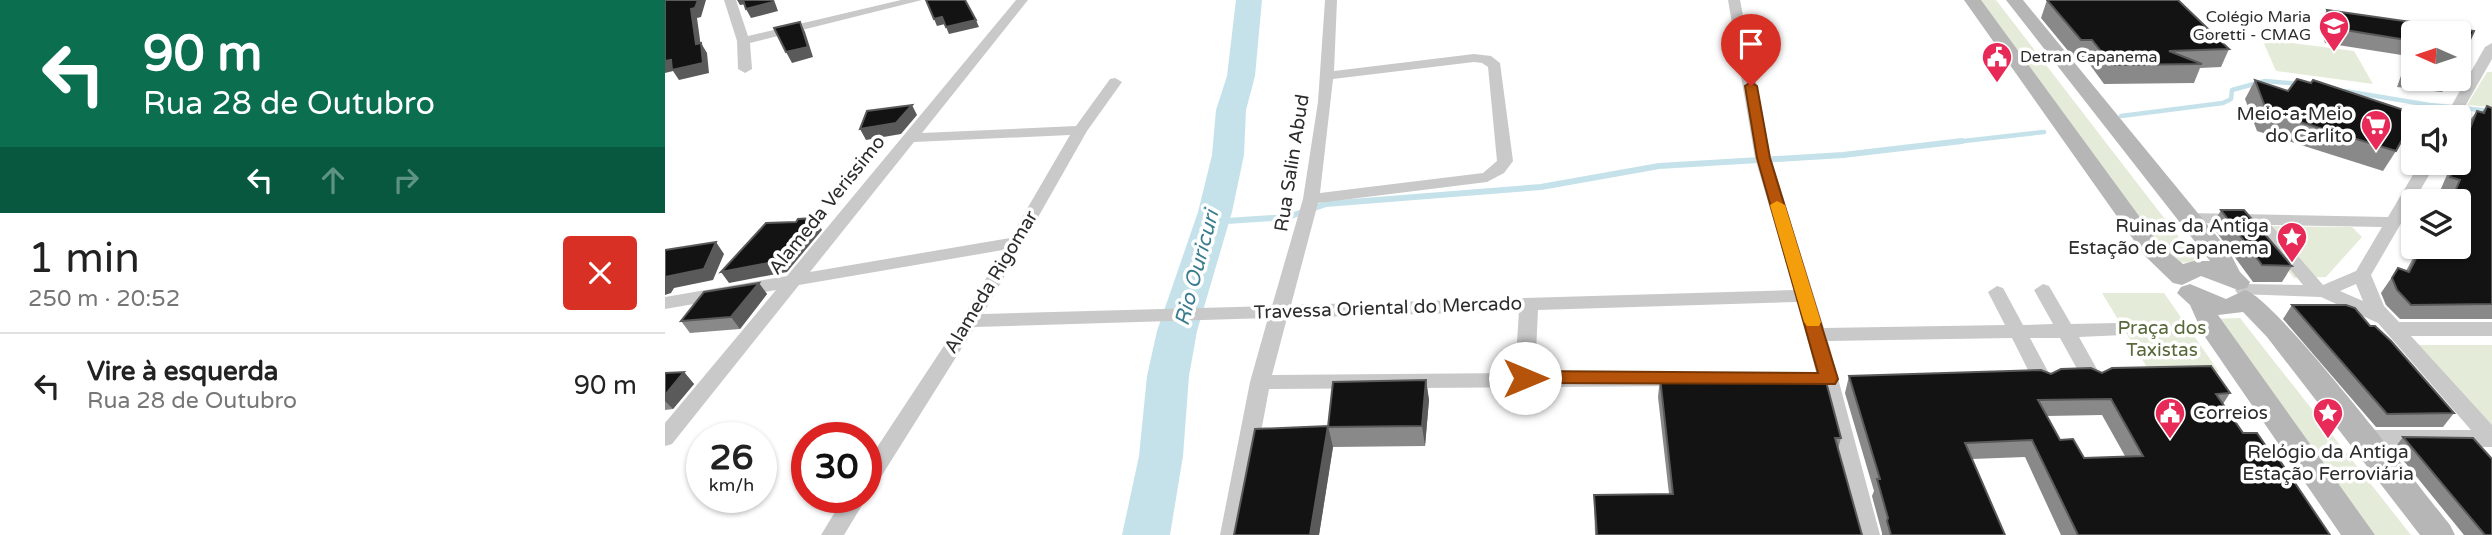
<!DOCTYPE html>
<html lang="pt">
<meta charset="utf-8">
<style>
:root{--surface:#fff;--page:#f6f6f6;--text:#222;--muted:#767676;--line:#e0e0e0}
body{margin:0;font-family:"Varela Round",sans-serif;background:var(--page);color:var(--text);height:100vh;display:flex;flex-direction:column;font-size:26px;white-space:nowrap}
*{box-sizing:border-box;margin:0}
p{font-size:23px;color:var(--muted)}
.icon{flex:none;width:38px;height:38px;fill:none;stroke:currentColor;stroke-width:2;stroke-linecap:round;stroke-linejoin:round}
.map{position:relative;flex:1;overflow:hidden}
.panel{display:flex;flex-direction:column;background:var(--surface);width:665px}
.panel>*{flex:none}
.banner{background:#0b6e4f;color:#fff;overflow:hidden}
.needle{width:46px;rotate:273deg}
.controls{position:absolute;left:1736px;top:21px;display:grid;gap:14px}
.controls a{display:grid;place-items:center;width:70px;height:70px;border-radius:7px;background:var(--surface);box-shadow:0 2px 5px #0004;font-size:35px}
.speed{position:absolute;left:21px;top:422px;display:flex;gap:14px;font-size:35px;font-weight:700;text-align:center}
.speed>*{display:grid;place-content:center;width:91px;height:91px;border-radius:50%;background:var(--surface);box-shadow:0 2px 5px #0004;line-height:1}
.speed small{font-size:18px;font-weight:400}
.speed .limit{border:10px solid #d22;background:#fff;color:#111}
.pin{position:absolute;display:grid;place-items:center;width:60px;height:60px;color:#fff;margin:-72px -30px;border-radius:50% 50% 50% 0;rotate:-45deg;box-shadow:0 0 7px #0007}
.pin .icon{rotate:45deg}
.me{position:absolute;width:77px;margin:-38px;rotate:90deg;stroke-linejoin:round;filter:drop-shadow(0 0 5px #0008)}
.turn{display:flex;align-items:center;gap:24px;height:147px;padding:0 28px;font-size:32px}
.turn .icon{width:91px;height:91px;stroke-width:2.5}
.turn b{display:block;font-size:49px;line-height:60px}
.lanes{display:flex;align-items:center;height:66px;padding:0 28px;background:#0003;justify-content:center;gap:35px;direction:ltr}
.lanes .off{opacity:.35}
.round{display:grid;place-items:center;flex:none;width:74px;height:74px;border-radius:7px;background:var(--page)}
.overview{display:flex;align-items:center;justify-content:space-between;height:119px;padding:0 28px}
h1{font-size:42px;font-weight:600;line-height:52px}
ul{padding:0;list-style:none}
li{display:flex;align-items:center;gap:21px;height:105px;padding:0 28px;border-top:2px solid var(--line)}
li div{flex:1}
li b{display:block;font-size:26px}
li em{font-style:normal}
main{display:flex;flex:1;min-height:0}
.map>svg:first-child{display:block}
.green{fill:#e5ebd9}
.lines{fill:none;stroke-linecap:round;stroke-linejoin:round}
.stream-far1{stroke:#c5e2eb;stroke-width:4.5}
.stream{stroke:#c5e2eb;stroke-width:6}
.river{fill:#c5e2eb;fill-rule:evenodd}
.street{fill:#c9c9c9;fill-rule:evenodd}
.secondary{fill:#b6b6b6;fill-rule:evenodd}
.wall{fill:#898989;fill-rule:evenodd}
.shaded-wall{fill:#5a5a5a}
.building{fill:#131313;stroke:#5a5a5a;stroke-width:2;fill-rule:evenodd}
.route{fill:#b45309;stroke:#753606;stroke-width:2}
.slow{fill:#f59e0b}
.labels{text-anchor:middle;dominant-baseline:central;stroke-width:7;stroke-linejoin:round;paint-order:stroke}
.far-poi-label{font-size:16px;fill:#2c2c2c;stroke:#fff;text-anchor:end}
.poi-label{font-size:19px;fill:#2c2c2c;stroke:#fff;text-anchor:end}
.street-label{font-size:19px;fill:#2c2c2c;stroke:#fff}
.park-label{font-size:19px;fill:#576839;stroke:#fff}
.water-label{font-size:21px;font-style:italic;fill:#3a7c8f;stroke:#fff}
</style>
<main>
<section class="panel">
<div class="banner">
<div class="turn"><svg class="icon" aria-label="left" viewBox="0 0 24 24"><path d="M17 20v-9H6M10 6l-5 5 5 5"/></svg><div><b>90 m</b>Rua 28 de Outubro</div></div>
<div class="lanes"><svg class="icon" aria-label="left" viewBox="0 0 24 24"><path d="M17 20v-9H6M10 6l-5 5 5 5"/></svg><svg class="icon off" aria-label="ahead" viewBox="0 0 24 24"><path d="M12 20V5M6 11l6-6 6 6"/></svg><svg class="icon off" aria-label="right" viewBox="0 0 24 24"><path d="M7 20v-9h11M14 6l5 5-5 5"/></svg></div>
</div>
<div class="overview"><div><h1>1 min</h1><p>250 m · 20:52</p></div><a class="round" style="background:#d93025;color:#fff"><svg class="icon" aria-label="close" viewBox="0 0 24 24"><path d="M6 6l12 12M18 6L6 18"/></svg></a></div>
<ul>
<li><svg class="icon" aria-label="left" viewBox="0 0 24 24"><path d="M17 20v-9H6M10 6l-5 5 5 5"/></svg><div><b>Vire à esquerda</b><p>Rua 28 de Outubro</p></div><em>90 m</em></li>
</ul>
</section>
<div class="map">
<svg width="1827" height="535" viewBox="0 0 1827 535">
<rect width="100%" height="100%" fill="#fff"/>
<g class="green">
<path d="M1308 0H1331L1533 262 1503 263Z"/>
<path d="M1597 39 1689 51 1708 84 1611 71Z"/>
<path d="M1822 72H1827V107L1802 105Z"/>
<path d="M1587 226 1687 227 1697 237 1661 277 1629 278Z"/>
<path d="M1437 293H1499L1554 372 1486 374Z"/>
<path d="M1575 318 1746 535H1703L1544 319Z"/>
<path d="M1747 345H1827V430Z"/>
</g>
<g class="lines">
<g class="stream-far1">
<path d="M1680 91 1765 105 1827 111"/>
<path d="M1456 116 1558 103 1566 99 1567 90 1600 81 1634 84"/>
<path d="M1281 143 1379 132"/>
</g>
<path class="stream" d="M547 222 623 217 661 204 876 187 994 166 1178 155 1297 141"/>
<path class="river" d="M571 0H597L590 76 581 110 579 155 567 212 532 331 524 376 518 456 505 535H457L474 456 482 376 492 331 533 212 547 155 551 110 562 76Z"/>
<g class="street">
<path d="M59 0H71L83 36 236 0H257L85 43 87 69 80 73 73 69 72 41Z"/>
<path d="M351 0H363L257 133 411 126 445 79 450 78 457 82 422 131 318 314 607 306 638 199 653 102 660 0H672L669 71 809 54 826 56 835 63 848 161 839 173 822 182 653 203 626 305 1129 290 1090 158 1063 0H1075L1106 158 1159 328 1340 325 1323 292 1332 286 1338 288 1358 325 1388 324 1369 290 1378 284 1384 286 1406 324 1451 323 1458 325 1460 330 1458 335 1414 337 1438 380 1435 385 1428 387 1421 385 1395 338H1365L1388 381 1385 386 1378 388 1371 386 1347 338 1163 341 1215 535H1193L1133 302 873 310 870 373 1017 372 1024 374 1027 379 1024 384 1017 386 604 389 577 535H555L585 382 603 318 310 327 209 488 201 491V464L298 317 338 250 134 285 7 444 0 446V423L111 290 0 309V297L122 276ZM809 62 817 63 823 67 832 161 818 173 655 193 668 79ZM405 135 345 238 145 272 249 142ZM854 311 850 373 607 375 622 318Z"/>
<path d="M1827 43V59L1794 117H1780L1820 47Z"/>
<path d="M1755 163H1771L1706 275 1719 306 1734 322H1827V336H1746L1827 425V447L1699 446 1692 444 1689 438 1692 432 1699 430H1806L1713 323 1656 297 1573 294 1570 290 1579 284 1638 285 1588 224 1524 223 1516 218 1524 213 1723 217ZM1606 225 1717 227 1691 271 1658 285ZM1691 284 1698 301 1675 291Z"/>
<path d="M201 495 202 497 179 535H156L179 497Z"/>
</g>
<g class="secondary">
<path d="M1299 0H1316L1496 246 1518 264 1529 261H1545L1341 0H1358L1564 251 1575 272 1585 282 1582 288 1573 290 1536 276 1517 285 1508 283 1480 256Z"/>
<path d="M1525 284 1561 299 1580 290C1612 299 1754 487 1785 525L1790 535H1755L1602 337 1578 312 1553 315 1710 535H1676L1538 334 1525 305 1512 293 1516 287Z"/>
</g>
</g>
<g class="wall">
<path d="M1382 0 1564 49 1556 67 1535 68 1529 83 1439 84 1420 58H1409L1376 18Z"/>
<path d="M1662 10 1748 33V79H1786L1777 92 1732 87 1743 56 1660 43 1654 24Z"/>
<path d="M1590 80 1731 151 1718 171 1592 131 1580 99Z"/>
<path d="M1822 106 1827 108V319H1735L1721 305 1716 293 1733 268 1741 271 1754 247H1794V201H1781L1784 194 1775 191 1787 163H1794V145L1802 124 1812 111 1817 112Z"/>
<path d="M1556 210 1627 266 1617 282H1588L1547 226Z"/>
<path d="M94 283 102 294 75 329 25 333 16 321Z"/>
<path d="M1627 305 1705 326 1789 413 1778 427H1711L1618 319Z"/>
<path d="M19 372 29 384 8 409 0 410V373Z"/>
<path d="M1386 374 1565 393 1558 404 1578 433 1665 535H1396L1360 457 1307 459 1340 535H1217V533L1207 496 1209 491 1180 393 1184 376ZM1437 415 1460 456 1419 458 1395 440 1382 416Z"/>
<path d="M995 377 1176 438 1173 449 1197 535H930L929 495 1004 494 993 397Z"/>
<path d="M761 380 764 400 760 446 668 447 654 535H569L663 426Z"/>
<path d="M1738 437 1827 535H1799L1729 449Z"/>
</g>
<g class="shaded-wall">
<path d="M33 0H41L36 17 32 18 36 47V43L42 53 44 73 14 80 8 71 0 73V61L31 44 26 9Z"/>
<path d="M72 0H79L82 4 75 5Z"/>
<path d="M108 0H109L113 11 86 18 81 9Z"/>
<path d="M277 17 280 24 272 26 269 19Z"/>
<path d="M311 20 314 27 284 34 281 27Z"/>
<path d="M135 22 140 32 148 57 127 63 121 52Z"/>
<path d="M247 105 252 115 236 134 201 140 195 129Z"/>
<path d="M150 218 157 230 122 272 64 283 56 272Z"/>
<path d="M51 242 59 254 48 280 9 288 6 293 0 295V277Z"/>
<path d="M94 283 102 294 75 329 66 317Z"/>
<path d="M19 372 29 384 8 409 0 401V395Z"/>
<path d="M761 380 764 400 760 446 757 426Z"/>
<path d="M663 426 668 447 654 535H645Z"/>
</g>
<g class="building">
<path d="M0 0H33L30 8 26 9 31 44 36 43 38 63 7 70 6 60 0 61Z"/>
<path d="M78 0H108V2L81 9Z"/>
<path d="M261 0H300L311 20 281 27 277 17 269 19Z"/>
<path d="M1382 0H1513L1564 49 1504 51 1537 64 1447 65 1427 40H1416Z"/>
<path d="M1662 10 1809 31 1794 63V33H1748V41L1668 28Z"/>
<path d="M135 22 143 47 121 52 109 28Z"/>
<path d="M1748 53V73L1742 72Z"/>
<path d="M1632 79 1646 83 1648 80 1751 114 1731 151 1602 112 1590 80 1623 91Z"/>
<path d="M247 105 231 123 195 129 202 111Z"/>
<path d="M1822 106 1827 108V304L1746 305 1732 290 1727 278 1733 268 1744 272 1757 247H1794V201H1786L1795 180 1785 177 1791 163H1794V156L1812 111 1819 113Z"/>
<path d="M1556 210H1579L1627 266 1597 265Z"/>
<path d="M150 218 114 261 56 272 101 223 131 222 133 219Z"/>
<path d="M51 242 39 269 0 277V250Z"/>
<path d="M94 283 66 317 16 321 39 292Z"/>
<path d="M1627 305H1681L1690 308 1705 326H1710L1726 341 1789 413 1722 414Z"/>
<path d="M1546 366 1565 393 1551 394 1578 433H1592L1605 452H1609L1665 535H1413L1367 440 1300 443 1340 535H1226L1222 521 1223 518 1212 479H1215L1184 376 1376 370 1386 374 1396 369 1426 368 1437 373 1447 368ZM1446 399 1478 456 1419 458 1408 439 1395 440 1373 400Z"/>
<path d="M19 372 0 395V373Z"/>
<path d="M1159 374 1176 438H1170L1197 535H932L929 495 1008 494 995 377Z"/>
<path d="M761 380 757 426 663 427 668 382Z"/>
<path d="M663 426 645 535H569L590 429Z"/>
<path d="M1738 437 1808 438 1827 459V535H1820Z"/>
</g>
<path class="route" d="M1086 82 1092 86 1105 158 1173 379 1170 384 854 383 851 378 854 373 860 371 1153 373 1092 158 1080 86Z"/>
<path class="slow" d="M1112 201 1120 205 1156 322 1154 326H1142L1139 322 1105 205Z"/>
<defs>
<g id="school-pin" transform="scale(1.575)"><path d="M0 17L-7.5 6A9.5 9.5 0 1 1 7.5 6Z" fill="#e72a57" stroke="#fff"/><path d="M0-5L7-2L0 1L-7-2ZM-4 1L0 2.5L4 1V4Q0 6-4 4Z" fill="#fff"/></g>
<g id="civic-pin" transform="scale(1.575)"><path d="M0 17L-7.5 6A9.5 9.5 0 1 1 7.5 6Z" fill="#e72a57" stroke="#fff"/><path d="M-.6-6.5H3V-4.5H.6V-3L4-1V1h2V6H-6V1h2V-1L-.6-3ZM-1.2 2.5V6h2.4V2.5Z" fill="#fff"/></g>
<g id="supermarket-pin" transform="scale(1.575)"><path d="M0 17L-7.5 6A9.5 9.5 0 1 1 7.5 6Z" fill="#e72a57" stroke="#fff"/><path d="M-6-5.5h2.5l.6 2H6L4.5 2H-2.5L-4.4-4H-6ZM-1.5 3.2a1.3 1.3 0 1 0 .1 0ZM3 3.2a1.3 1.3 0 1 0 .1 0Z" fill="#fff"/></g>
<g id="sight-pin" transform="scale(1.575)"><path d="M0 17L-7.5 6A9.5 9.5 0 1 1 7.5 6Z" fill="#e72a57" stroke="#fff"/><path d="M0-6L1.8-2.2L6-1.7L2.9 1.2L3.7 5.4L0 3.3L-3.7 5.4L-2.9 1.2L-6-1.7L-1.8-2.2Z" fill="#fff"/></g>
</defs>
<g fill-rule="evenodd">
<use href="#school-pin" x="1669" y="26"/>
<use href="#civic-pin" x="1332" y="57"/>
<use href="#supermarket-pin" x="1711" y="125"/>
<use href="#sight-pin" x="1627" y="237"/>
<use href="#civic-pin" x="1505" y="413"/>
<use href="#sight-pin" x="1663" y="413"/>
</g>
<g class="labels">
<g class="far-poi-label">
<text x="1646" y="17">Colégio Maria<tspan x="1646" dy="18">Goretti - CMAG</tspan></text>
<text x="1355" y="57" text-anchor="start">Detran Capanema</text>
</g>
<g class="poi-label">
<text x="1688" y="114">Meio-a-Meio<tspan x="1688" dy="22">do Carlito</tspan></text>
<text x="1604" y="226">Ruinas da Antiga<tspan x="1604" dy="22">Estação de Capanema</tspan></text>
<text x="1528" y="413" text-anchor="start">Correios</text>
<text x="1663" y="452" text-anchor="middle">Relógio da Antiga<tspan x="1663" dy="22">Estação Ferroviária</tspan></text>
</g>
<g class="street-label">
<text transform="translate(627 163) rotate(-81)">Rua Salin Abud</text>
<text transform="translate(162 205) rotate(-51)">Alameda Verissimo</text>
<text transform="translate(326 282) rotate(-59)">Alameda Rigomar</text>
<text transform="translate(723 308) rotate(-2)">Travessa Oriental do Mercado</text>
</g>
<g class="park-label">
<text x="1497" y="328">Praça dos<tspan x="1497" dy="22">Taxistas</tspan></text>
</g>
<g class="water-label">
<text transform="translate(532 268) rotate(-75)">Rio Ouricuri</text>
</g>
</g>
</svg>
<div class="controls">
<a><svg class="needle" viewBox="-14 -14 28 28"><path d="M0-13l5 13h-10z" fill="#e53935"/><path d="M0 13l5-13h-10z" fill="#767676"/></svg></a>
<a><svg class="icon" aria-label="sound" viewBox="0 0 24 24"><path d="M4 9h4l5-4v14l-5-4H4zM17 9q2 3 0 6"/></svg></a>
<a><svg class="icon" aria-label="layers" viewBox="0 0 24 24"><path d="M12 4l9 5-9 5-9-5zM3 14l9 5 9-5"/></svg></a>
</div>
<div class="speed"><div>26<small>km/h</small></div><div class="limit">30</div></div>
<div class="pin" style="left:1086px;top:86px;background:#d93025"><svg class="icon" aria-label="arrive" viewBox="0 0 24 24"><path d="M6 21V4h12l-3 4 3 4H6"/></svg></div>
<svg class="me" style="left:860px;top:378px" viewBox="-20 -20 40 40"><circle r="19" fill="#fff"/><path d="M0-13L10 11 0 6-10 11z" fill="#b45309"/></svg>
</div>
</main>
